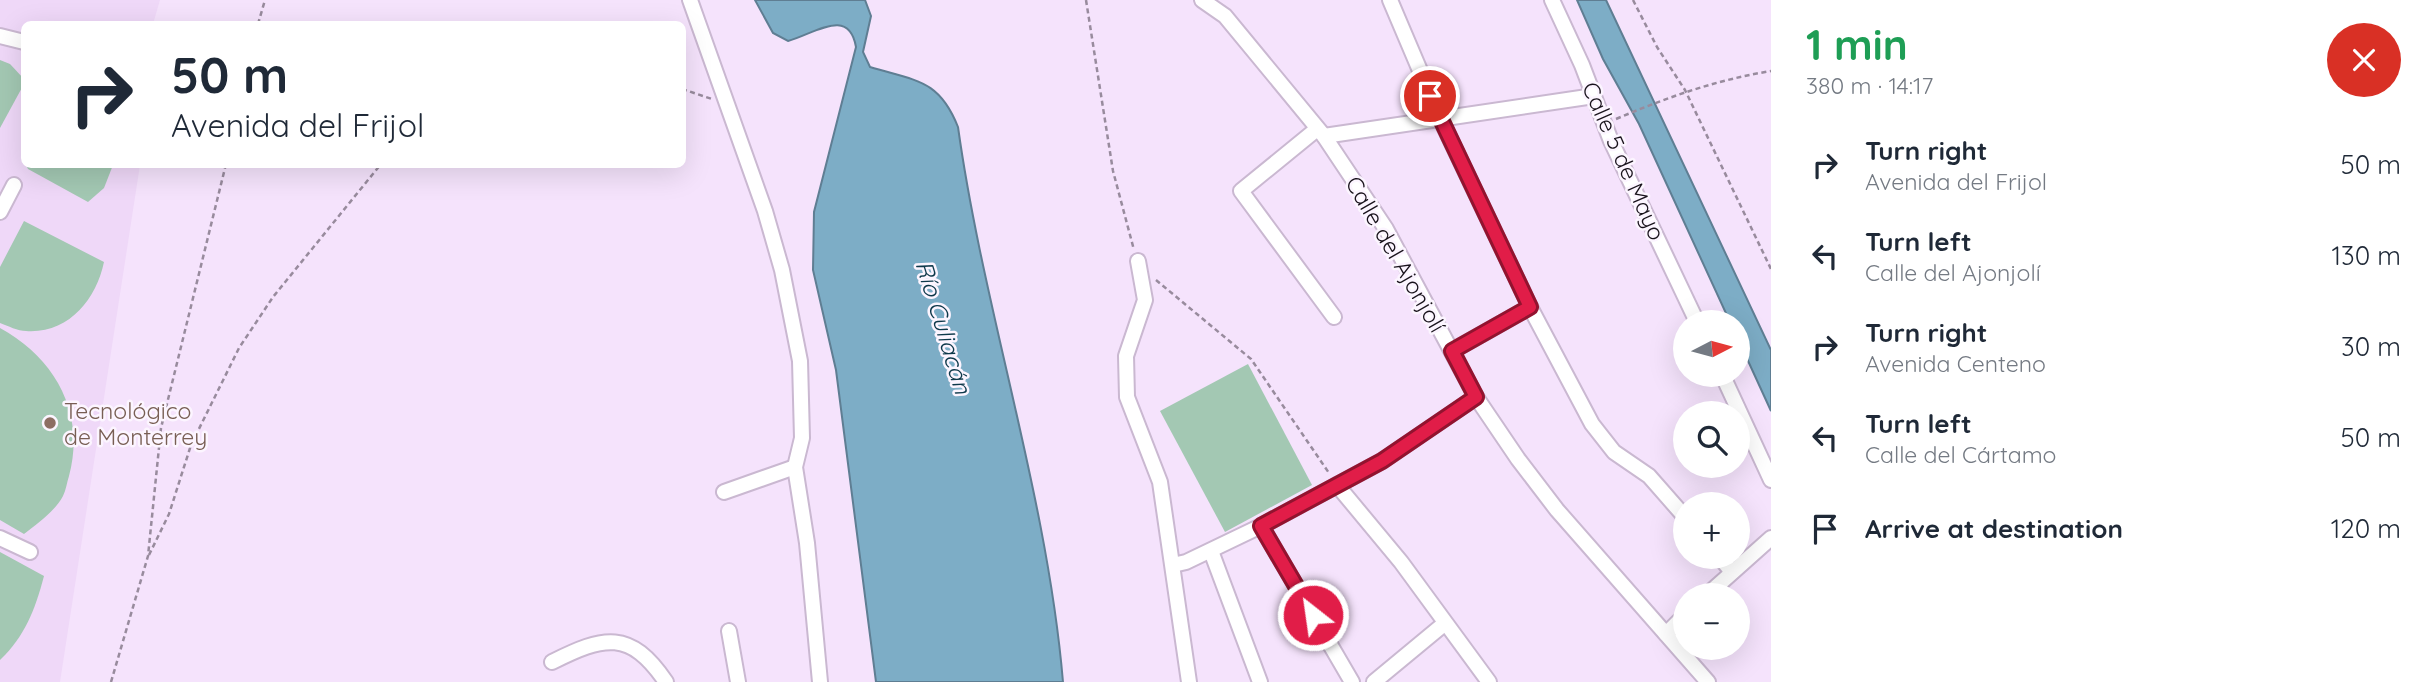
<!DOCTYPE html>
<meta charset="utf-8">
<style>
:root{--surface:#fff;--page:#f6f6f7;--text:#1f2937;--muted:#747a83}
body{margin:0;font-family:Quicksand,sans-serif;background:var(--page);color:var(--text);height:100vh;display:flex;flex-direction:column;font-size:26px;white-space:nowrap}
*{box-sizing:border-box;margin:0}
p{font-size:23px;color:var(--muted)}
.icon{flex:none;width:38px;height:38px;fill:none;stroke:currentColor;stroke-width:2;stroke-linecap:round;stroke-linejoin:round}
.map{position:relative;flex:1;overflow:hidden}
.side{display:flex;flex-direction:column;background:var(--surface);width:665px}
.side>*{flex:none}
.hud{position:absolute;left:21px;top:21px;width:665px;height:147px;border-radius:10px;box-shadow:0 7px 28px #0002;background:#fff;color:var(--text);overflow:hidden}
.needle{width:46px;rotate:84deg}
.tools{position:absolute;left:1673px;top:310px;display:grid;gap:14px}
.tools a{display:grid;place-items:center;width:77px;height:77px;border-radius:50%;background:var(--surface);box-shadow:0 7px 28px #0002;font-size:35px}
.pin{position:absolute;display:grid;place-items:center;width:60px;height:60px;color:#fff;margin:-30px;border:4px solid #fff;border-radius:50%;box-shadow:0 2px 7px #0007}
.me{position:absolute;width:77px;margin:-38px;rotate:330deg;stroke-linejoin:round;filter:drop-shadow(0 0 5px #0008)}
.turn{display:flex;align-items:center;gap:24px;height:147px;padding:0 35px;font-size:32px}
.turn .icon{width:91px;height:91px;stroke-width:2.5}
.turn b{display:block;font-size:49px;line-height:60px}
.round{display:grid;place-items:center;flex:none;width:74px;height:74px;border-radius:37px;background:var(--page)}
.headline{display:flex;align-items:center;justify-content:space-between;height:119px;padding:0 35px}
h1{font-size:42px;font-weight:700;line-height:52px;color:#1e9e55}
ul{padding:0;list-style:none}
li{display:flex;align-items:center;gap:21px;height:91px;padding:0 35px}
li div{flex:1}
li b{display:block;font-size:26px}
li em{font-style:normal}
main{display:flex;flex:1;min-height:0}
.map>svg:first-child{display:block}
.built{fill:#efd8f8}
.green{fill:#a3c8b3}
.water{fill:#7dadc6;stroke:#5f7e93;stroke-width:2}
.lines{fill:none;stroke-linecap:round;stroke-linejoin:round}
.minor-casing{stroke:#cab8d1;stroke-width:18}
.path{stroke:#988b9d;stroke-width:2.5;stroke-dasharray:5 3.5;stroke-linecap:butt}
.minor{stroke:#fff;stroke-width:14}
.route-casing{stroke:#92132f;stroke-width:18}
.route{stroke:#e11d48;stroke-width:12}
.education-dot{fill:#8d6e63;stroke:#fcf5ff;stroke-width:2.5}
.labels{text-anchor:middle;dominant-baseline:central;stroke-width:5;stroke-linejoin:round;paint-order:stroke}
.street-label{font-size:23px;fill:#18121b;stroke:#fcf5ff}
.education-label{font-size:23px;fill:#785e54;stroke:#fcf5ff;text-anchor:start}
.water-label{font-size:24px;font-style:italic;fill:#0d384a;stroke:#fcf5ff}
</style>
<main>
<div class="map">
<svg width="1771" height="682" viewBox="0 0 1771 682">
<rect width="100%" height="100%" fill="#f5e3fc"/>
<path class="built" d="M0 0H160L153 24H24V164L140 165 60 682H0Z"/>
<g class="green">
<path d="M0 60 10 64 24 79V84L0 128Z"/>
<path d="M26 165H113L104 188 88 202 28 169Z"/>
<path d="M24 221 104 262C96 300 68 334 26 331 18 331 8 326 0 323V267Z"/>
<path d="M0 328C55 358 86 413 69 476 67 482 66 490 63 496 55 511 37 524 24 534L0 520Z"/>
<path d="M1248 364 1312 485 1225 532 1160 411Z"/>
<path d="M0 552 44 576C35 610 25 636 0 660Z"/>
</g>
<g class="water">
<path d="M755 0H865L871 16 863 52 870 67C916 81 939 79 958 127 984 313 1047 494 1063 682H876L836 370 813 270 814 212 856 47C849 6 814 34 788 41L773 33Z"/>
<path d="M1577 0H1606L1771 350V411L1738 339V322H1730L1639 124 1603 59Z"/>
</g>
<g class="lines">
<g class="minor-casing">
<g id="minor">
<path d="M690 0 765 211 782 270 800 361 802 438 795 467 807 543 820 682"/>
<path d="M1202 0 1225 16 1324 136 1386 229 1476 397 1518 459 1557 510 1708 682"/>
<path d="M1390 0 1441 120 1530 307 1592 424 1614 452 1649 476 1685 517"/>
<path d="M1552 0 1582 65 1611 141 1697 322"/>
<path d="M0 36 24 42"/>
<path d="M1317 129 1241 191 1334 317"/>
<path d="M1324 136 1594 96"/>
<path d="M0 212 14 185"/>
<path d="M1138 261 1145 300 1126 356 1127 397 1160 482 1189 682"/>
<path d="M1452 351 1530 307"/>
<path d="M1722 374 1771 480"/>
<path d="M1337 485 1401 562 1489 682"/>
<path d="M724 492 795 467"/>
<path d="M1261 526 1352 682"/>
<path d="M0 538 30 552"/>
<path d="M1211 551 1260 682"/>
<path d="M1719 556 1732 572"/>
<path d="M1173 565 1186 562 1261 526 1382 461 1476 397"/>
<path d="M1707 595 1771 538"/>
<path d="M729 631 738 682"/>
<path d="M1666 634 1685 615"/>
<path d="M552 662C604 636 630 629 666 682"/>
<path d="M1374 682 1444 624"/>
</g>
</g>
<g class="path">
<path d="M1086 0 1113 171 1134 250"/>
<path d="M1633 0 1657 47 1685 90 1771 269"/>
<path d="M258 24 265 0"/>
<path d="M682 89 712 99"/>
<path d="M1616 119C1668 97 1716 80 1771 71"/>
<path d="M1156 280 1251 359 1329 473"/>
<path d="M149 555 169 514 191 445 239 348 273 297 381 164"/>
<path d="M111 682 148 556 161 428 226 164"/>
</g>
<use href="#minor" class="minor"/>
</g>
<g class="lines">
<g class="route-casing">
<path id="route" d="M1313 615 1261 526 1382 461 1476 397 1452 351 1530 307 1430 96"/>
</g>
<use href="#route" class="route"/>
</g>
<circle class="education-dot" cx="50" cy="423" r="7"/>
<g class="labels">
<g class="street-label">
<text transform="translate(1624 161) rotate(66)">Calle 5 de Mayo</text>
<text transform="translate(1396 254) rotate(60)">Calle del Ajonjolí</text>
</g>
<g class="education-label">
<text x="64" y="410">Tecnológico<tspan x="64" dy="26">de Monterrey</tspan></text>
</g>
<g class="water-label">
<text transform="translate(944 327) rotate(73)">Río Culiacán</text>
</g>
</g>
</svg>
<div class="tools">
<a><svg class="needle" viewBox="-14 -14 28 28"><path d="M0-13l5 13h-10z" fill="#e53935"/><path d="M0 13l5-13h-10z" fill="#747a83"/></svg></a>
<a><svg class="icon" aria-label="search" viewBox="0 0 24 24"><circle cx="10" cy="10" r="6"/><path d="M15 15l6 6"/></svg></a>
<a>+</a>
<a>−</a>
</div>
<div class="pin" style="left:1430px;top:96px;background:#d93025"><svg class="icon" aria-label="arrive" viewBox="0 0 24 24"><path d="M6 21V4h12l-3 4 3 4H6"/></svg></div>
<svg class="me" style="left:1313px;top:615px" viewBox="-20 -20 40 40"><circle r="17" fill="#e11d48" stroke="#fff" stroke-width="3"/><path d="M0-11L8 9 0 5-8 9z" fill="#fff"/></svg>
<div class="hud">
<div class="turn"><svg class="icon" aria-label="right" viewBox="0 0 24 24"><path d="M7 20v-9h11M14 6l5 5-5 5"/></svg><div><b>50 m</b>Avenida del Frijol</div></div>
</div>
</div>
<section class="side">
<div class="headline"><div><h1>1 min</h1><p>380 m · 14:17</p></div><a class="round" style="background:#d93025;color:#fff"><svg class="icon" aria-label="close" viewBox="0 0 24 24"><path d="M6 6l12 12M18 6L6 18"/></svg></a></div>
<ul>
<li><svg class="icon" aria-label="right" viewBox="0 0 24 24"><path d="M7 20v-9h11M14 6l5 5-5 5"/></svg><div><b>Turn right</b><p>Avenida del Frijol</p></div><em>50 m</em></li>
<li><svg class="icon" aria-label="left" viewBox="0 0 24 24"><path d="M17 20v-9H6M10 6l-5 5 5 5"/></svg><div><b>Turn left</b><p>Calle del Ajonjolí</p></div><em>130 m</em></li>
<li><svg class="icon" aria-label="right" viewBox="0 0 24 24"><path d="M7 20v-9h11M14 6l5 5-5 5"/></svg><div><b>Turn right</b><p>Avenida Centeno</p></div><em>30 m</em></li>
<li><svg class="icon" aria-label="left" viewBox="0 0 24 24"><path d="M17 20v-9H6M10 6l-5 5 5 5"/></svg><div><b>Turn left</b><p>Calle del Cártamo</p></div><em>50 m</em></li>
<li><svg class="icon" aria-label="arrive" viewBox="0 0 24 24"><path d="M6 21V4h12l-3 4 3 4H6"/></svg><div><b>Arrive at destination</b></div><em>120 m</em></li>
</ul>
</section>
</main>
